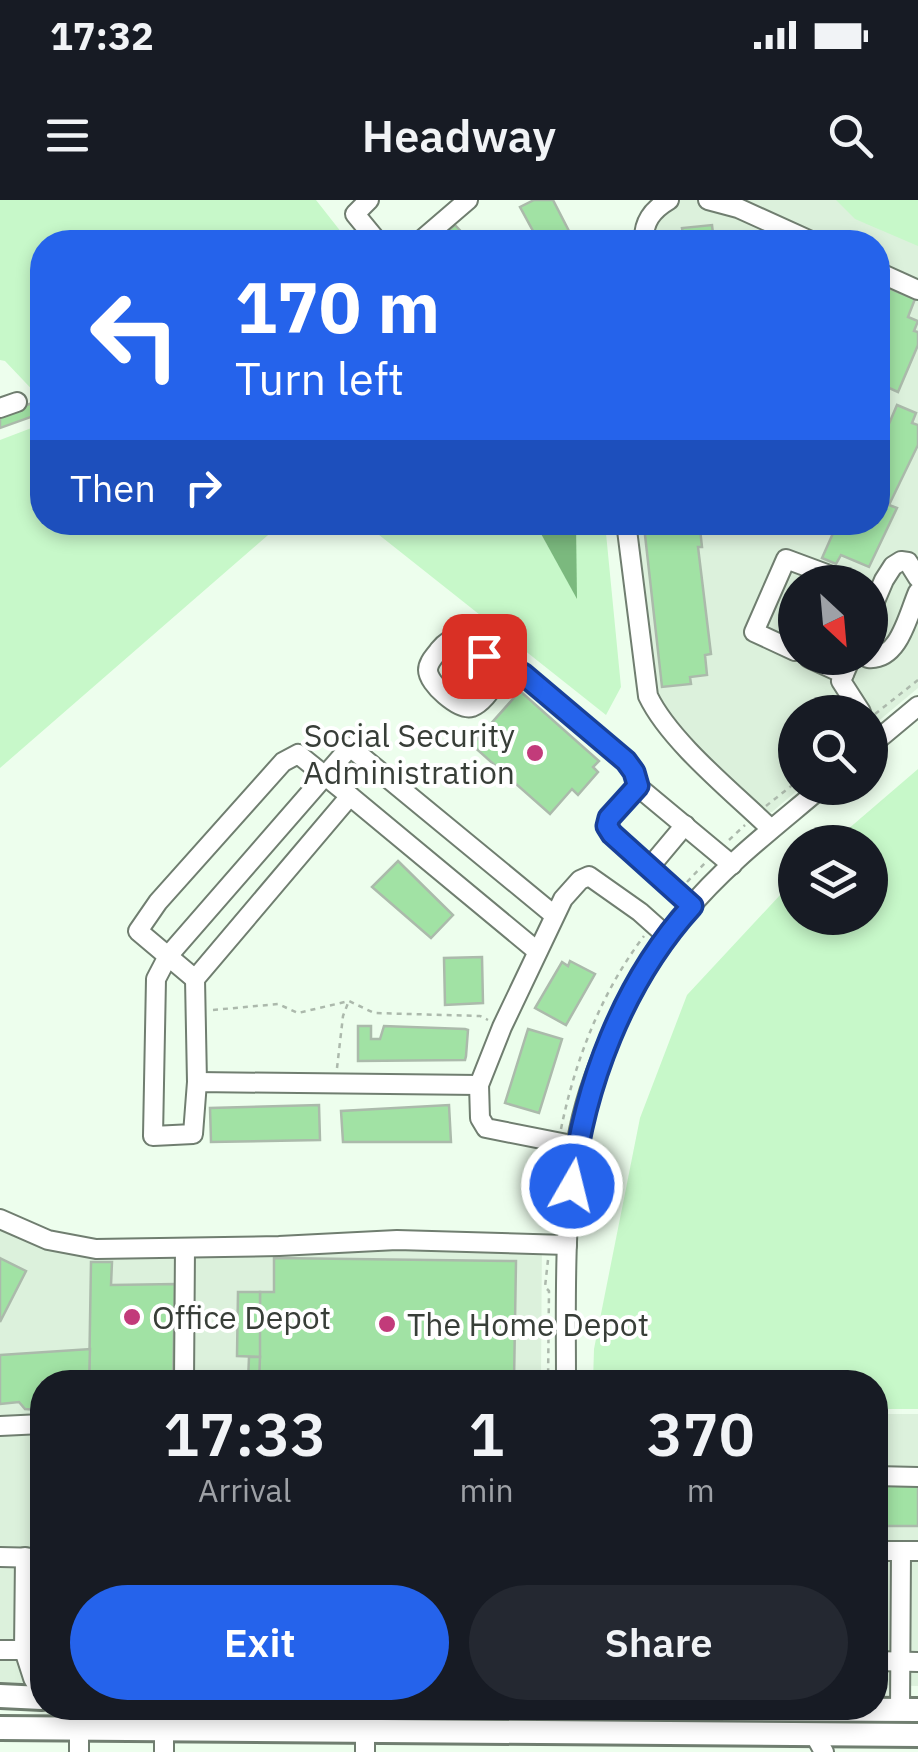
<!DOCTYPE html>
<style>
:root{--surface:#171b24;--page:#242831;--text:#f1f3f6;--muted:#9ea1a6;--accent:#2563eb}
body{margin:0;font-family:"IBM Plex Sans",sans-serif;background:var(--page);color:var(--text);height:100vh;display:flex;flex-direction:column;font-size:38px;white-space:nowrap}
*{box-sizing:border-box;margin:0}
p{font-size:32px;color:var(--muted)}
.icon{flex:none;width:55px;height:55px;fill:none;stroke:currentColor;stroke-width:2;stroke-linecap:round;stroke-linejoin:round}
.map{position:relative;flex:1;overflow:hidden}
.sheet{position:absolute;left:30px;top:1170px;width:858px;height:350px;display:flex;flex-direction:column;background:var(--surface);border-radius:40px;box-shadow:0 5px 15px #0003}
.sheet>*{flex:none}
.guide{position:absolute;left:30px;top:30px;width:860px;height:305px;border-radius:40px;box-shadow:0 5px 15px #0003;background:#2563eb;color:#fff;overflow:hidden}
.needle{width:65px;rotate:154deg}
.controls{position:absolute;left:778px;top:365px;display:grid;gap:20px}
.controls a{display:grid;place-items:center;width:110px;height:110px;border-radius:50%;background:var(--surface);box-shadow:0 5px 15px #0003;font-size:50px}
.pin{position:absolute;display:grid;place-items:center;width:85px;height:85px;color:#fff;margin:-42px;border-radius:20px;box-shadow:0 5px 15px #0006}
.me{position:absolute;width:110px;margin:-55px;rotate:8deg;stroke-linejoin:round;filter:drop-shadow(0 0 8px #0008)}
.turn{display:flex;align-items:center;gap:35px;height:210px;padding:0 40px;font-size:45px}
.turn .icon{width:130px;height:130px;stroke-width:2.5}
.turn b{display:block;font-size:70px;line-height:85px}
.then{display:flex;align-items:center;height:95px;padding:0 40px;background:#0003;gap:20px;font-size:38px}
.eta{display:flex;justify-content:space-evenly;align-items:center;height:170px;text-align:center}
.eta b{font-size:60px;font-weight:600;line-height:70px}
.button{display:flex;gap:20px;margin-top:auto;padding:20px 40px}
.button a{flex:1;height:115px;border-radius:60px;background:var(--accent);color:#fff;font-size:40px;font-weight:600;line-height:115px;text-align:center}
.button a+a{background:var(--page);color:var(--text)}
.status{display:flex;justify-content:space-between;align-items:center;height:70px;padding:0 50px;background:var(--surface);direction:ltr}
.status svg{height:28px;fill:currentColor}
header{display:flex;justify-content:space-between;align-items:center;height:130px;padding:0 40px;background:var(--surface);font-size:45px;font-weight:600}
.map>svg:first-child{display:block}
.built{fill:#dcf1dc;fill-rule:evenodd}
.green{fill:#c7f8c9}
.water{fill:#7bb97e}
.building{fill:#a1e2a4;stroke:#abbaab;stroke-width:2.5}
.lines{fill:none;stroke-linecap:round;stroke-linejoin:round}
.minor-casing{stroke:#707e70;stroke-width:22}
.major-casing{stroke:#707e70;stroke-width:28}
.path{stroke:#acb9ac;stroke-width:2.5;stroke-dasharray:5 5;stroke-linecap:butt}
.minor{stroke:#fff;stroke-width:18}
.major{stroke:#fff;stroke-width:22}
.route-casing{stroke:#184099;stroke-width:25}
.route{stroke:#2563eb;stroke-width:18}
.poi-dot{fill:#c23b7a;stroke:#fff;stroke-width:4}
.labels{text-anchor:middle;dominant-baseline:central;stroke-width:8;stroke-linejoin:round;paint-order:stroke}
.poi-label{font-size:32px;fill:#383e38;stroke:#fff;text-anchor:start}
</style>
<div class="status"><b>17:32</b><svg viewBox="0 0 49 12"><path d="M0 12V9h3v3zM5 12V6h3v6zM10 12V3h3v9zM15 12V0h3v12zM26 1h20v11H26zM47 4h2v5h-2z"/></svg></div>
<header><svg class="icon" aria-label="menu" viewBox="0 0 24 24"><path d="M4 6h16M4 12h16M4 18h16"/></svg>Headway<svg class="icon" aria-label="search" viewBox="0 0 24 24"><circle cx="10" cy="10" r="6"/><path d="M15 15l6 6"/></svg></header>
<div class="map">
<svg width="918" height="1552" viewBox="0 0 918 1552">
<rect width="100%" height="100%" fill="#edfeed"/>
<g class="built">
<path d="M672 0H918V488L870 528V512H795V588H800L772 612 765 613 756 606 658 506 633 323 878 322V42H651L654 22ZM795 382H870V458H795Z"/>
<path d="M0 1009 52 1035 86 1038 542 1033 541 1182H42V1489L0 1488Z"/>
<path d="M875 1214H918V1486L875 1485Z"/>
</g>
<g class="green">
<path d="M0 0H316L349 42H42V200L5 161 0 160Z"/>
<path d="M836 0H918V46L855 19Z"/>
<path d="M42 224V322L282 323 0 568V240Z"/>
<path d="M364 323H535L576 396V323H605L621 487 606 515Z"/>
<path d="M918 569V1209H875V1182H593L594 1149 640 918 687 795 795 679V718H870V642H833Z"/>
</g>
<path class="water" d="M535 323H576L577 399Z"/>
<g class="building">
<path d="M534 0H553L571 35 557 42H539L520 7Z"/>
<path d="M455 25 471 42H434Z"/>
<path d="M712 25 714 42H672L671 36 683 35 682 28Z"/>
<path d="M878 76 889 80 886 87 915 99 908 117 918 121 914 131 918 132V145L898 192 878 183Z"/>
<path d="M40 200 42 213 0 228V215Z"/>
<path d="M897 205 916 213 912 223 918 225V245L889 305 897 308 869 367 841 355 836 364 822 358 838 322H878V236L883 238Z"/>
<path d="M637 322H711V327L700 329 702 347H698L711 454 705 455 707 475 690 477 691 484 662 487 644 326 637 327Z"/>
<path d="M520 491 599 561 593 567 598 572 578 595 572 589 550 614 472 545Z"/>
<path d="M398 661 453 715 431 738 372 687Z"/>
<path d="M482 757 483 803 445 805 444 758Z"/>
<path d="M570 761 595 774 566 825 535 808 562 762 568 766Z"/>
<path d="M358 826H371V839H380L384 826 465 829 468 830 466 856 465 860 358 861Z"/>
<path d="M528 829 562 839 539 913 505 903Z"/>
<path d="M319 905 320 940 211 942 210 908Z"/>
<path d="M449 905 451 942H343L341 911Z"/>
<path d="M0 1058 26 1071 0 1122Z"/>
<path d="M274 1058 516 1061 514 1182H259L260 1092H274Z"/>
<path d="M91 1062H112L111 1085 175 1084 173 1182H89Z"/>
<path d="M238 1092H260V1157L237 1156Z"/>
<path d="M90 1149 89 1182H42V1207L38 1210 25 1209 19 1202 0 1204V1155Z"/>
<path d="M249 1157H260L259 1182H248Z"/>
<path d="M875 1283 918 1284V1326H875Z"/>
</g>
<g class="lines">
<g class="minor-casing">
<g id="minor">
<path d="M369 0 355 14 378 42"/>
<path d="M708 0 738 8 813 42"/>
<path d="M419 42 468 0"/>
<path d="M644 42C643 22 652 10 669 0"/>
<path d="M878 72 918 90"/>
<path d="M0 208 17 202"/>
<path d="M626 322 648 496C670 542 734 593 771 629"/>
<path d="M870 413 884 380 893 366 901 361 908 362 918 378"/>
<path d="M795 451 754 432 786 359 848 382"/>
<path d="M809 458 844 474"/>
<path d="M851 458 841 481 861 512"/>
<path d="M868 458C899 461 908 415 918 392"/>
<path d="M503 473C495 483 485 502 472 507 459 511 428 484 428 470 428 462 435 456 439 450 444 444 450 439 458 438 474 437 488 462 501 470 507 474 515 473 523 474L626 561 634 572 637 586"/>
<path d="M870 546 918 506"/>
<path d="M649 668 685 625"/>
<path d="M692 706 612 634 607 626 609 618 637 586 732 665"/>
<path d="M195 779 138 731 158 702 283 562 298 554 350 596"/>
<path d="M197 882 195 779 350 596 537 751"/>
<path d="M479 885 197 882 193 934 153 936 156 779 168 756 350 547 554 715"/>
<path d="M577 946 486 928 480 918 479 885 502 827 563 699 580 680 589 676 640 712 668 737"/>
<path d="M0 1019 48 1040 96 1049 279 1046 397 1040 567 1045"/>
<path d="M184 1182 185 1048"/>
<path d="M566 1182C566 1099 563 1013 579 930 594 857 639 770 686 712 725 665 775 627 821 588"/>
<path d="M0 1226 42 1224"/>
<path d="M875 1276 918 1277"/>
<path d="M875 1351H918"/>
<path d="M0 1357 42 1358"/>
<path d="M0 1450H24L25 1357"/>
<path d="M42 1451 24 1450 33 1478 42 1494"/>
<path d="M875 1461 918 1462"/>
<path d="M900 1510 901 1351"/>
<path d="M79 1528V1552"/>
<path d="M814 1534 824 1552"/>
<path d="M164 1552V1508"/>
<path d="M365 1552V1530"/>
</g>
</g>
<g class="major-casing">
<g id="major">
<path d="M0 1496 42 1498"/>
<path d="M534 1508 918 1510"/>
<path d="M0 1528 918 1535"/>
</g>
</g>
<g class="path">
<path d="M875 514 918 480"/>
<path d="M766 606 795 583"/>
<path d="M729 640 745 625"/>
<path d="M687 682 705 663"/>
<path d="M213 810 278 804 298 813 349 801 374 813 480 816 488 820"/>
<path d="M337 868 343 816 348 803"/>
<path d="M561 929C575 860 602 791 644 736"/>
<path d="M547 1027 557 956"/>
<path d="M548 1060 545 1087 549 1091 548 1182"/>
</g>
<use href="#minor" class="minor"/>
<use href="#major" class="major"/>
</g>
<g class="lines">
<g class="route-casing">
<path id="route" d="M484 456 504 472 523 474 626 561 634 572 638 586 609 618 607 626 612 634 692 706C623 782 584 886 572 986"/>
</g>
<use href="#route" class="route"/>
</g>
<g class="poi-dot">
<circle cx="535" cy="553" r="10"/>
<circle cx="132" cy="1117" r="10"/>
<circle cx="387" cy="1124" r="10"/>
</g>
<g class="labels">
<g class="poi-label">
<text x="515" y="535" text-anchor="end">Social Security<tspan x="515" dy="37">Administration</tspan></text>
<text x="152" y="1117">Office Depot</text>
<text x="407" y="1124">The Home Depot</text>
</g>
</g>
</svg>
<div class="controls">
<a><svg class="needle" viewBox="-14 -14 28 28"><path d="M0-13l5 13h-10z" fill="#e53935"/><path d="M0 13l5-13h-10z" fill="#9ea1a6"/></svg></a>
<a><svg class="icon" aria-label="search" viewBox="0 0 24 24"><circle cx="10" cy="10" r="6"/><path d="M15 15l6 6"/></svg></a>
<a><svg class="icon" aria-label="layers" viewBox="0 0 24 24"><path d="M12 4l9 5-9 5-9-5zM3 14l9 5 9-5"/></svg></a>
</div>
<div class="pin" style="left:484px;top:456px;background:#d93025"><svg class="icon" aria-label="arrive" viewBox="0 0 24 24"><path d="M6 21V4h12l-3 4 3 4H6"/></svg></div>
<svg class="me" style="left:572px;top:986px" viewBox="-20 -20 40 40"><circle r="17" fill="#2563eb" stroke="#fff" stroke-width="3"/><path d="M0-11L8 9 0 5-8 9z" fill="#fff"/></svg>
<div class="guide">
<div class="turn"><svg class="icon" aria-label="left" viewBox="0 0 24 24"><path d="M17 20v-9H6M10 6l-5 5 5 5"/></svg><div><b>170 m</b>Turn left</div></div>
<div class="then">Then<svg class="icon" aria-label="right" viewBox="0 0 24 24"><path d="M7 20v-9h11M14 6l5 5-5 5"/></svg></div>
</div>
<section class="sheet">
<div class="eta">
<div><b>17:33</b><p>Arrival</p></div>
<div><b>1</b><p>min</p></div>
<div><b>370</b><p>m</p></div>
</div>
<div class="button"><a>Exit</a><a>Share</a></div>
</section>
</div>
